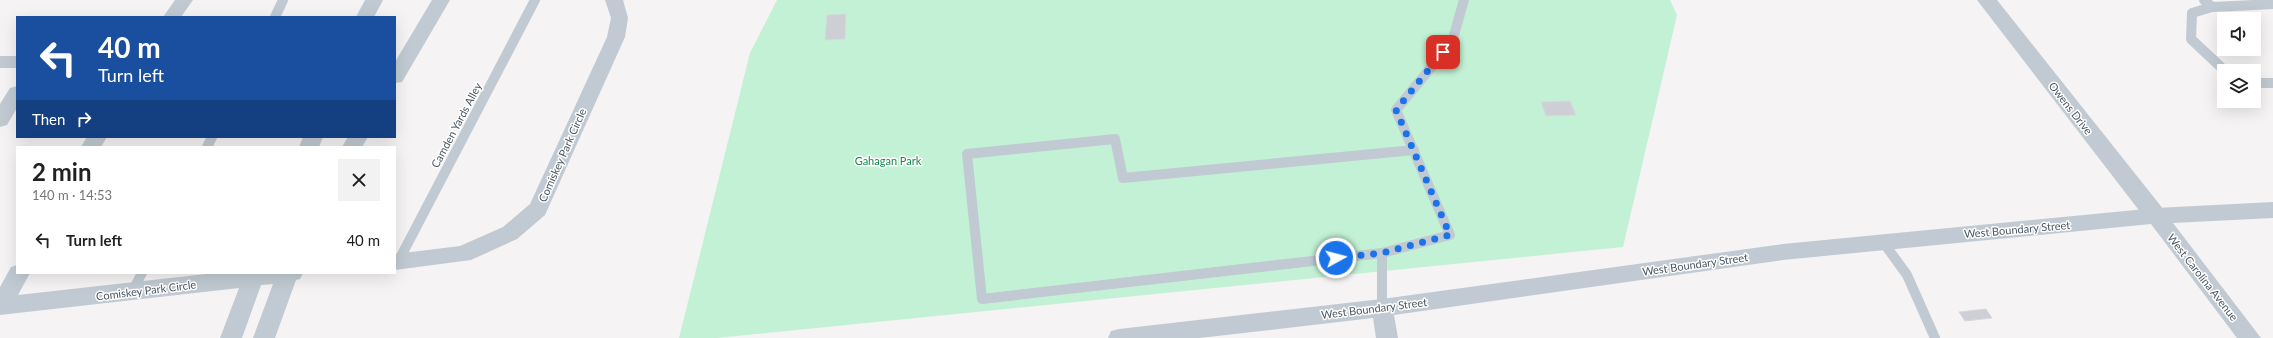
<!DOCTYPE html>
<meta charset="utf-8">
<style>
:root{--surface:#fff;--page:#f2f2f2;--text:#202124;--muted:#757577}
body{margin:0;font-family:Lato,sans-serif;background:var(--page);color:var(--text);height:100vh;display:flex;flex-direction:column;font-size:15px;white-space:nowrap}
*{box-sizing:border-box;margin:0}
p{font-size:13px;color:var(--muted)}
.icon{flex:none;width:22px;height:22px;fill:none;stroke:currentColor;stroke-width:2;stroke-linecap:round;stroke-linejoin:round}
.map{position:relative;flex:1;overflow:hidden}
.details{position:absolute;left:16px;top:146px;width:380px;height:128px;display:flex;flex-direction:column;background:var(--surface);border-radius:0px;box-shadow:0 4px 16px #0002}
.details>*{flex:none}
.top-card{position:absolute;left:16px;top:16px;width:380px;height:122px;border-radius:0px;box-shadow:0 4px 16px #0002;background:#1a4fa0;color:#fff;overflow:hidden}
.buttons{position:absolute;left:2217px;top:12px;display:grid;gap:8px}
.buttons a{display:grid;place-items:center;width:44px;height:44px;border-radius:0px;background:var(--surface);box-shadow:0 4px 16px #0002;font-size:20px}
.pin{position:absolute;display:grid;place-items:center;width:34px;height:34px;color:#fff;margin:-17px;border-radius:8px;box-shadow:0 2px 6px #0006}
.me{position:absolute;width:44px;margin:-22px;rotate:83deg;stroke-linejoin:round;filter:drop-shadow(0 0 3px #0008)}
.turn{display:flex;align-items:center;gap:14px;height:84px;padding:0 16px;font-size:18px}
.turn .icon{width:52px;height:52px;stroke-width:2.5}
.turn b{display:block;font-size:28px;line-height:34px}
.then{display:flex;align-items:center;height:38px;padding:0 16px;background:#0003;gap:8px;font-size:15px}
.round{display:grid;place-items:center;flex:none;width:42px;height:42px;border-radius:0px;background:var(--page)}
.summary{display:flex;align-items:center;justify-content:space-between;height:68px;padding:0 16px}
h1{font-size:24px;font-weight:700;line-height:30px}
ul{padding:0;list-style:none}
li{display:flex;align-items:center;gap:12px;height:52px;padding:0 16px}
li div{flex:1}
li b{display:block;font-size:15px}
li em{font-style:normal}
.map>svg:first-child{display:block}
.green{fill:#c3f1d5}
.building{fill:#cdcfd5;stroke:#d7d9de}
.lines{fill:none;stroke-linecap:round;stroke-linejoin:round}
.service{stroke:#c1cad2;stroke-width:10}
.minor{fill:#c1cad2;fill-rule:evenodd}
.tertiary{fill:#c1cad2;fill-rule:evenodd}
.route{stroke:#1a73e8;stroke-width:7;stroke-dasharray:0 12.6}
.labels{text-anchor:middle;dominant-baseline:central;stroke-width:3;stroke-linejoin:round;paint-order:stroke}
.street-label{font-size:11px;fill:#4a5661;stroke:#fff}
.park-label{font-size:11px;fill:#17864f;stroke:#fff}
</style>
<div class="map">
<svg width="2273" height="338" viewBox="0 0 2273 338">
<rect width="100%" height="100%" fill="#f5f3f3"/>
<path class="green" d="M777 0H1670L1677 15 1623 247 716 338H679L750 53Z"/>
<g class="building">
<path d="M846 14 845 39 825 40 827 15Z"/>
<path d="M1570 101 1576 115 1546 116 1541 102Z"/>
<path d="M1986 309 1992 318 1965 321 1959 312Z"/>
</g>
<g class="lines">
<g class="service">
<path d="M2204 0 2212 7 2192 13 2191 39 2225 71"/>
<path d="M2212 7 2273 4"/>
<path d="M275 17 283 0"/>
<path d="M2254 83H2273"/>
<path d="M207 147 212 137"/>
<path d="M1883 242 1907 275 1935 338"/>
<path d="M1382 253 982 299 967 154 1115 139 1123 178 1414 150"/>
<path d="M398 262 535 0"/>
<path d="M132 292 142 273"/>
<path d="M1382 308V253L1450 235 1396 110 1452 42 1464 0"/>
</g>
<g class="minor">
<path d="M175 0H193L181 17H163Z"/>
<path d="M365 0H383L374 17H356Z"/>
<path d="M432 0H450L402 82 395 83V62Z"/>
<path d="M605 0H623L628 18 625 37 545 215 517 239 471 260 395 270V254L460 246 503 227 530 204 607 37 611 18Z"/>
<rect x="0" y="56" width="17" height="12"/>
<path d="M17 86V108L7 125 0 127V104L10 88Z"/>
<path d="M87 137H107L101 147H81Z"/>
<path d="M303 137H323L319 147H299Z"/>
<path d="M348 137H368L362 147H342Z"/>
<path d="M2273 202V218L2173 223 2261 338H2237L2151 224 1783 260 1394 315 1398 338H1376L1373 318 1200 338H1108L1111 331 1119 329 1382 299 1783 244 2156 208Z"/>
<path d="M17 265V273H30L18 295 215 273H303L300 279 296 280 275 338H253L273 284 261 285 242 338H220L239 288 0 315V287L11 267Z"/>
</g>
<path class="tertiary" d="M1977 0H1997L2164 210 2167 216 2164 222 2156 225 2148 222Z"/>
</g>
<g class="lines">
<path class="route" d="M1336 258 1382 253 1450 235 1396 110 1443 52"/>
</g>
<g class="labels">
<g class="street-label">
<text transform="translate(2071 108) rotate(52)">Owens Drive</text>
<text transform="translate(456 125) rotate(-62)">Camden Yards Alley</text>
<text transform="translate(562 155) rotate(-66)">Comiskey Park Circle</text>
<text transform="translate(2017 229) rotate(-5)">West Boundary Street</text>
<text transform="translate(1695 264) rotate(-8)">West Boundary Street</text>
<text transform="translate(2203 277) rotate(52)">West Carolina Avenue</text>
<text transform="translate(146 290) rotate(-7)">Comiskey Park Circle</text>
<text transform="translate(1374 308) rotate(-7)">West Boundary Street</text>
</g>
<g class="park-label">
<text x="888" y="160">Gahagan Park</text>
</g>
</g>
</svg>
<div class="buttons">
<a><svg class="icon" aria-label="sound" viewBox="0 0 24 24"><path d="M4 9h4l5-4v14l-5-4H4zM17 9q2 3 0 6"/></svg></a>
<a><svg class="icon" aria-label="layers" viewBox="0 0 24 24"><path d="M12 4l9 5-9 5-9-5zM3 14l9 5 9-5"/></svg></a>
</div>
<div class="pin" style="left:1443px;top:52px;background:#d93025"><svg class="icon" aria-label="arrive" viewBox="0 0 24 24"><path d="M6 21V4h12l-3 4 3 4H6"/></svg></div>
<svg class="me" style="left:1336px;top:258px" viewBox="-20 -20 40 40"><circle r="17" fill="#1a73e8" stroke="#fff" stroke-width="3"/><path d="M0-11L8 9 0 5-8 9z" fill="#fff"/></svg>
<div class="top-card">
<div class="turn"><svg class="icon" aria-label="left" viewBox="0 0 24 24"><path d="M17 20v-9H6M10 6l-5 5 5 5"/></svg><div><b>40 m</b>Turn left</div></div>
<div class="then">Then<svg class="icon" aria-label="right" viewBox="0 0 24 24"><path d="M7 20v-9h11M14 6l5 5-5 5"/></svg></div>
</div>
<section class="details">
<div class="summary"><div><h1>2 min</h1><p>140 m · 14:53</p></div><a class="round"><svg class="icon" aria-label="close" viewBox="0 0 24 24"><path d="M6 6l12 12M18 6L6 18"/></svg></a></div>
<ul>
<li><svg class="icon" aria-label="left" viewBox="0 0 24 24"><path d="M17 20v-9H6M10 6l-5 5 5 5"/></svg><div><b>Turn left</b></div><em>40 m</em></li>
</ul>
</section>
</div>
